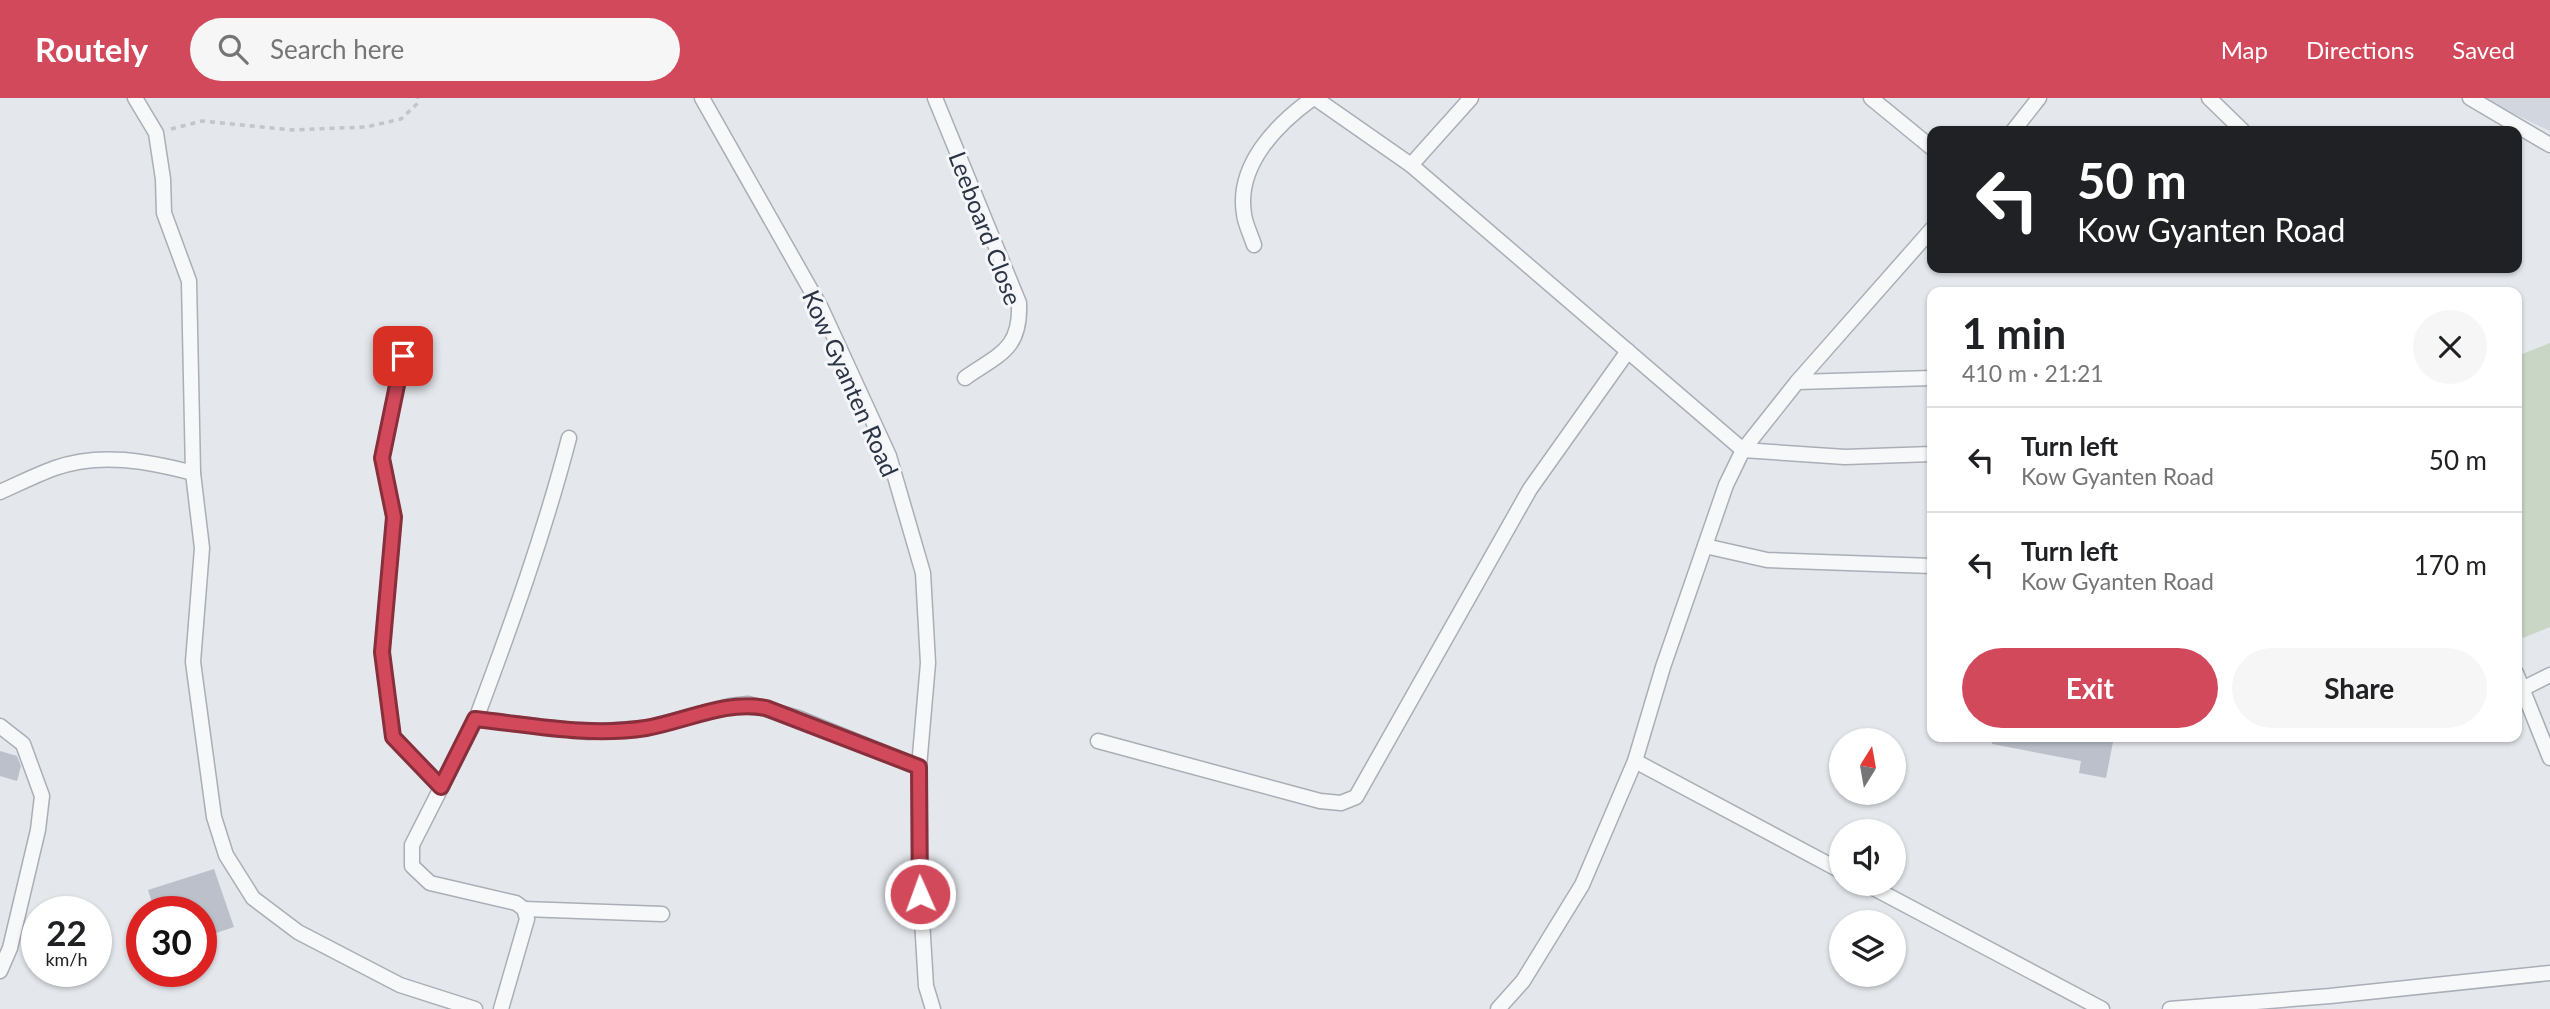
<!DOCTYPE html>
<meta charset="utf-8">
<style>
:root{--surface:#fff;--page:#f6f6f6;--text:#202124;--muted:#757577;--line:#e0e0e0;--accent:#d1495b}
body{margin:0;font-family:Lato,sans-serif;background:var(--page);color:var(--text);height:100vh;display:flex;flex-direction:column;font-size:26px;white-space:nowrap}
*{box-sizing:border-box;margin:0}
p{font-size:23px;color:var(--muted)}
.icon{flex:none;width:38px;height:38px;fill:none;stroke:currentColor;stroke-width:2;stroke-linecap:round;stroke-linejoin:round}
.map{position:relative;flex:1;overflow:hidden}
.details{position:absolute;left:1927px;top:189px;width:595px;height:455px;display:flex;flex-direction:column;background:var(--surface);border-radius:14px;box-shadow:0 2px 5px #0004}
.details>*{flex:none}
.guide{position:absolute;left:1927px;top:28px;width:595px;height:147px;border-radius:14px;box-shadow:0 2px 5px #0004;background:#202124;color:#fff;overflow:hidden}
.needle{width:46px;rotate:11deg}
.controls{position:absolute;left:1829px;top:630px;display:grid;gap:14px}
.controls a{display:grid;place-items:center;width:77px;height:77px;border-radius:50%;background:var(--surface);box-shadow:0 2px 5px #0004;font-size:35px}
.speed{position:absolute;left:21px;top:798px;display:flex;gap:14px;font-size:35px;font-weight:700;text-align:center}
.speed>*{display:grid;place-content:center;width:91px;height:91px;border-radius:50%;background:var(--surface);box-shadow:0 2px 5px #0004;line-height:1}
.speed small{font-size:18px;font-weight:400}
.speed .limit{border:10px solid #d22;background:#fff;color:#111}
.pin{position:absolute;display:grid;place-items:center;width:60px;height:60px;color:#fff;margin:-30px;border-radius:14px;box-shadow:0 4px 10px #0006}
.me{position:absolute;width:77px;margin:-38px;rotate:358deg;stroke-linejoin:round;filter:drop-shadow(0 0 5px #0008)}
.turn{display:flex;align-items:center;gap:24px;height:147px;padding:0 35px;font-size:32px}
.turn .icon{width:91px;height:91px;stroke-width:2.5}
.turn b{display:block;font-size:49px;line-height:60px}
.round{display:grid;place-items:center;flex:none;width:74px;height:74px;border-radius:37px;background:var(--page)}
.overview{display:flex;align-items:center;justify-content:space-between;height:119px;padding:0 35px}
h1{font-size:42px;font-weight:700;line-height:52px}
.primary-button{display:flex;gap:14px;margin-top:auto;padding:14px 35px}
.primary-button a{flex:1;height:80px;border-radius:42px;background:var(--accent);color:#fff;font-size:28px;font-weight:700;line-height:80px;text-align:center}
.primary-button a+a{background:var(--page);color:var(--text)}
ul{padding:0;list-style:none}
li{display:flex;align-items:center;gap:21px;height:105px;padding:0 35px;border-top:2px solid var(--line)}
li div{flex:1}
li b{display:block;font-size:26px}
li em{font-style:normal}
header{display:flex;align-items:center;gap:42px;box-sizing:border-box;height:98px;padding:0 35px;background:var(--accent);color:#fff}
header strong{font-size:33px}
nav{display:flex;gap:38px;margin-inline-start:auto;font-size:24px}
.search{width:490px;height:63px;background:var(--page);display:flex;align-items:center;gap:18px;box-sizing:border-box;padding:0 24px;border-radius:38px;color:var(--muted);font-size:26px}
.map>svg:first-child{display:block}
.built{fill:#d2d6de}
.green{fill:#c9d6c5}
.building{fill:#bbc0ca}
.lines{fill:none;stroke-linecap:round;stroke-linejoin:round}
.minor-casing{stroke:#a9aeb7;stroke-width:17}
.path{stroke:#c2c5cb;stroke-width:3.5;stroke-dasharray:5 5;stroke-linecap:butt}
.minor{stroke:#f7f8fa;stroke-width:14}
.route-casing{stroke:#882f3b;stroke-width:18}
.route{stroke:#d1495b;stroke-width:12}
.labels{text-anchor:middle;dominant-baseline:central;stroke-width:6;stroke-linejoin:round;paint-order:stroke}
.street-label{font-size:24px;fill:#2b3445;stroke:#f4f6f9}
</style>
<header>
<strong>Routely</strong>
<div class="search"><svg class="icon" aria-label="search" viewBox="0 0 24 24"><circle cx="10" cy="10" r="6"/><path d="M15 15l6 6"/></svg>Search here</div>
<nav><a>Map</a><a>Directions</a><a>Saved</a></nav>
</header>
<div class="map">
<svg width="2550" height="911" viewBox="0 0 2550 911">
<rect width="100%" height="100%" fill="#e4e7ec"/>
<path class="built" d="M2481 0H2550V33Z"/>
<path class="green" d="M2550 245V529L2523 540 2516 524 2517 258Z"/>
<g class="building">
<path d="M1993 639H2114L2106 680 2079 675 2081 663 1992 646Z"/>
<path d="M0 653 17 658 21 668 17 683 0 678Z"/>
<path d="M214 771 234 829 201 840V814H155L148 792Z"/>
</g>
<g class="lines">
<g class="minor-casing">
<g id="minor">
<path d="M135 0 156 35 163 81 164 115 189 183 193 375 202 450 193 564 214 719 226 757 253 800 298 834 400 887 475 911"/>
<path d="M935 0 1019 205C1021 252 999 256 965 280"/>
<path d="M1315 0 1411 67"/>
<path d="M1471 0 1411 67 1743 352 1845 359 1932 356"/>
<path d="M1871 0 1932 50"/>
<path d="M2209 0 2243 33"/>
<path d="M2470 0 2550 47"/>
<path d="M2013 33 2039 0"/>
<path d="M1254 147C1251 137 1245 126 1244 116 1236 67 1277 26 1313 0"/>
<path d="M403 259 382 360 394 419 382 554 393 639 441 689"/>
<path d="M1797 284 1932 280"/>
<path d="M0 394C18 386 36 377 55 370 100 354 148 363 193 375"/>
<path d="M1705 448 1767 462 1932 468"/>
<path d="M2516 575 2550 660"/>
<path d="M2524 590 2550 577"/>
<path d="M476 621C511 528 544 436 569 340"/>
<path d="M0 628 23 646 42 698 38 732 10 850 0 873"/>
<path d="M1098 643 1320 703 1341 705 1356 699 1530 391 1628 253"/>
<path d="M1635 663 1841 773"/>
<path d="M919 669V773L926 888 933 911"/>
<path d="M1866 786 2102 911"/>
<path d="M524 811 662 816"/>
<path d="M501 911 527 821 524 811 516 805 430 785 412 768V747L476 621 588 634 646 630 730 608 748 606 798 620 919 669 928 565 923 475 889 358 821 210 702 0"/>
<path d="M1498 911 1523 883 1582 787 1635 663 1663 569 1726 387 1743 352 1797 284 1932 131"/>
<path d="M2170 911 2330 898 2550 875"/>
</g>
</g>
<path class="path" d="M171 31 202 23 291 32 366 29 401 21 418 5V0"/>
<use href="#minor" class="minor"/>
</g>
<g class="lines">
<g class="route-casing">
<path id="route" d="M403 258 382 360 394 419 382 554 393 639 441 689 475 621C532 627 589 639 646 630 687 623 724 602 766 610L919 669 920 796"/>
</g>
<use href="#route" class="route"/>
</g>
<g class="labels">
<g class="street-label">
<text transform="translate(986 130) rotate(69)">Leeboard Close</text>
<text transform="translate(851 285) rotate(66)">Kow Gyanten Road</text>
</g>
</g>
</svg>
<div class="controls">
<a><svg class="needle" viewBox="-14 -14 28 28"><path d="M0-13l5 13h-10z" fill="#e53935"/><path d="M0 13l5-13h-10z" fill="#757577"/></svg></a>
<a><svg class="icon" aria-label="sound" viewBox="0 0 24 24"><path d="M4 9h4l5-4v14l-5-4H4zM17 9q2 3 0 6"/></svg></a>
<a><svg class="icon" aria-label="layers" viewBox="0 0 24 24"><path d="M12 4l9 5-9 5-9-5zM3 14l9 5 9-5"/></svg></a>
</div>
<div class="speed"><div>22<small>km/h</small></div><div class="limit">30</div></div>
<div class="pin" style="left:403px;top:258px;background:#d93025"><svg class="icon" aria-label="arrive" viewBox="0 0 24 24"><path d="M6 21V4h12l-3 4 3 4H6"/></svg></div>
<svg class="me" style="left:920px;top:796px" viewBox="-20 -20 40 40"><circle r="17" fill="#d1495b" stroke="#fff" stroke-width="3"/><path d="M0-11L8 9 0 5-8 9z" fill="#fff"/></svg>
<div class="guide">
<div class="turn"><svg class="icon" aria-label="left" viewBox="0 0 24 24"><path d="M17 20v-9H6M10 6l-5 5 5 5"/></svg><div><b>50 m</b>Kow Gyanten Road</div></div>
</div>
<section class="details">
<div class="overview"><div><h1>1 min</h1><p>410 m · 21:21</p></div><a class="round"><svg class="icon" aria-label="close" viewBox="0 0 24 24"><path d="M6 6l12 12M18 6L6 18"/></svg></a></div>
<ul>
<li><svg class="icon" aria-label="left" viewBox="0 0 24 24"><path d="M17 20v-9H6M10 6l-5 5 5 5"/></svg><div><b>Turn left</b><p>Kow Gyanten Road</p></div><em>50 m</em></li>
<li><svg class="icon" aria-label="left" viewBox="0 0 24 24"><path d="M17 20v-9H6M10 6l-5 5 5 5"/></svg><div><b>Turn left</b><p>Kow Gyanten Road</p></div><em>170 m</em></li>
</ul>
<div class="primary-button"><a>Exit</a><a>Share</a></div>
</section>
</div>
